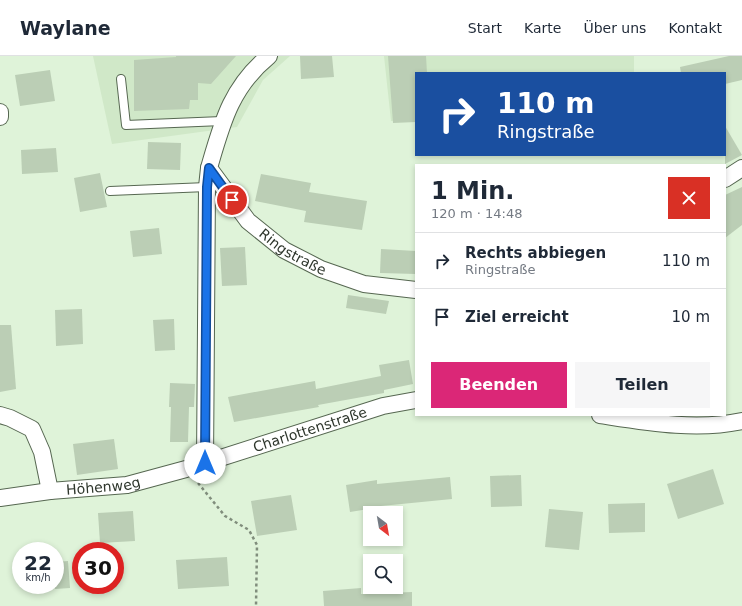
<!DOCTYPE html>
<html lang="de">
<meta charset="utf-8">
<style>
:root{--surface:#fff;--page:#f6f6f7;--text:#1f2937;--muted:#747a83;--line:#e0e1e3;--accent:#db2777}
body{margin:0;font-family:"DejaVu Sans",sans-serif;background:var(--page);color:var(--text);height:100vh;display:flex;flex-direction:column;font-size:15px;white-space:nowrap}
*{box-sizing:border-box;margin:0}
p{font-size:13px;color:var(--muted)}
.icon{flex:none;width:22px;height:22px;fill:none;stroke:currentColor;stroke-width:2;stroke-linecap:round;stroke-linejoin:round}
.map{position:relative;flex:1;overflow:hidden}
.sheet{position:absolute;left:415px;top:108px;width:311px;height:252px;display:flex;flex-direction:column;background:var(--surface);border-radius:0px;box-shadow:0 2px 6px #0003}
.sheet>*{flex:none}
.guide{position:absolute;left:415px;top:16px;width:311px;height:84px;border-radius:0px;box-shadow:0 2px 6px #0003;background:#1a4fa0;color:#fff;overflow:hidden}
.needle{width:26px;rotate:149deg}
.buttons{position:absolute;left:363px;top:450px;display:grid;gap:8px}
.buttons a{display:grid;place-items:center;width:40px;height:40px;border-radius:0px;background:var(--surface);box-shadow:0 2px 6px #0003;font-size:20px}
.speed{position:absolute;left:12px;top:486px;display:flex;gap:8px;font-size:20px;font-weight:700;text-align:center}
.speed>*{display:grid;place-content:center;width:52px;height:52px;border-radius:50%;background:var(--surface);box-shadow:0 2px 6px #0003;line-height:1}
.speed small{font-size:10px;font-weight:400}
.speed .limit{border:6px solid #d22;background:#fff;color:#111}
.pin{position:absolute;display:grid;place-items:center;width:34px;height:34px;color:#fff;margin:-17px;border:2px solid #fff;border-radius:50%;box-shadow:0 1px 4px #0007}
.me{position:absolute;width:44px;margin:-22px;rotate:0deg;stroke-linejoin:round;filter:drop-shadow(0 0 3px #0008)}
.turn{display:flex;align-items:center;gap:14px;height:84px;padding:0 16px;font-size:18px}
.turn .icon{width:52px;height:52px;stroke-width:2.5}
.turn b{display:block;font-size:28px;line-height:34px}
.round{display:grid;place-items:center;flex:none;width:42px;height:42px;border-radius:0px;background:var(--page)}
.summary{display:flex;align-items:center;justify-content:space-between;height:68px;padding:0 16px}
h1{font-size:24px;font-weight:600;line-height:30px}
.action{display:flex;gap:8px;margin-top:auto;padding:8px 16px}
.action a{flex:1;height:46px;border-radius:0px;background:var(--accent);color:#fff;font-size:16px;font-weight:600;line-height:46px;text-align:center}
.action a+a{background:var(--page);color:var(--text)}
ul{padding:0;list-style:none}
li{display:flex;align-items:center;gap:12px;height:56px;padding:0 16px;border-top:1px solid var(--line)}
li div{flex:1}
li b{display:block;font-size:15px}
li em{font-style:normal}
header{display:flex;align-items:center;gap:24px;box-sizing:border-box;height:56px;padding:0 20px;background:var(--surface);border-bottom:1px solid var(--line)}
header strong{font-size:19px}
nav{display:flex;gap:22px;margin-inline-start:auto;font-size:14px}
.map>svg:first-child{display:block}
.built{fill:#d0e8c8}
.building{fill:#bbceb5}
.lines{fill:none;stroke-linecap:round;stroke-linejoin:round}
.service-casing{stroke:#566751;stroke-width:10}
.minor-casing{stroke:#566751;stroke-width:18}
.path{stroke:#808d7c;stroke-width:2.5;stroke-dasharray:3 3;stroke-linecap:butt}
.service{stroke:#fff;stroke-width:8}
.minor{stroke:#fff;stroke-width:16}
.route-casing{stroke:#114b97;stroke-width:10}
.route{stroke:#1a73e8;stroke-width:7}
.labels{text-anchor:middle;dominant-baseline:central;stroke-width:3;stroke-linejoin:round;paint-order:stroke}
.street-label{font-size:14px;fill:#2e362c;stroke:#fff}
</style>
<header>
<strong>Waylane</strong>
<nav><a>Start</a><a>Karte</a><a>Über uns</a><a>Kontakt</a></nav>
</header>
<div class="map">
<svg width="742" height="550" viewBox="0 0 742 550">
<rect width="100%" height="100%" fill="#dff3d9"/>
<g class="built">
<path d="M93 0H290L263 24 237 71 112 88Z"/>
<path d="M384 0H634V17H416V64L391 65Z"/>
</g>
<g class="building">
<path d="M176 0H236L211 28 198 27V44H190L189 53 134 55V4L176 1Z"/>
<path d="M300 0H332L334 21 301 23Z"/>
<path d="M388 0H426L427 17H416V66L393 67Z"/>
<path d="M729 0H742V24L725 28V17H681L680 11Z"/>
<path d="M50 14 55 45 20 50 15 19Z"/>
<path d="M725 70 742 99 725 108Z"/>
<path d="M148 86 181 87 180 114 147 113Z"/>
<path d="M56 92 58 116 22 118 21 94Z"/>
<path d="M100 117 107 151 80 156 74 122Z"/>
<path d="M261 118 311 127 309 136 367 145 362 174 304 166 306 155 255 145Z"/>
<path d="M742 131V169L725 182V139Z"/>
<path d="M159 172 162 198 133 201 130 175Z"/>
<path d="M245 191 247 229 222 230 220 192Z"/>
<path d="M381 193 416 195V218L380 217Z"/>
<path d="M348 239 389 245 386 258 346 252Z"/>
<path d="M82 253 83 288 56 290 55 254Z"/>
<path d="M174 263 175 294 155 295 153 264Z"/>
<path d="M0 269H11L16 333 0 336Z"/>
<path d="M409 304 413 328 384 334V337L318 349 319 351 234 366 228 341 315 325 316 333 381 320 379 309Z"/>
<path d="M170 327 195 328 194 351H189L188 386H170L171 351H169Z"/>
<path d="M114 383 118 413 77 419 73 388Z"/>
<path d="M713 413 724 448 678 463 667 428Z"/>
<path d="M521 419 522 450 491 451 490 420Z"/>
<path d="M450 421 452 443 381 450V451L350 456 346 429 377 424V428Z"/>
<path d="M291 439 297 474 257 480 251 445Z"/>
<path d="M645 447V476L609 477 608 448Z"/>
<path d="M549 453 583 456 579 494 545 491Z"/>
<path d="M133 455 135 485 100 487 98 457Z"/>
<path d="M227 501 229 530 178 533 176 504Z"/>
<path d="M68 505 70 532 55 533V506Z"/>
<path d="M361 532V538L412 536V550H324L323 535Z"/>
</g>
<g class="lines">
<g class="service-casing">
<g id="service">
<path d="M121 23 126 69 222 65"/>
<path d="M110 135 207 131"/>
</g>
</g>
<g class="minor-casing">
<g id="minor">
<path id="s1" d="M269 0C231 31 222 67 209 112L248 165 284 194 321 213 364 228 416 234"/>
<path d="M0 56V61"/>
<path d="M725 123 742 112"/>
<path d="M0 359 10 362 32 373 42 396 50 435"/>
<path d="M600 359C646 366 696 375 742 365"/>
<path d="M205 407 207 131 209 112"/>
<path id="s2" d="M0 442 50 435 127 429 186 413 383 350 416 344"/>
</g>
</g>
<path class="path" d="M198 427 225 460 249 474 257 489 256 550"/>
<use href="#service" class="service"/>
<use href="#minor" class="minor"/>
</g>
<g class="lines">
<g class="route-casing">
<path id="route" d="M205 407 207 131 209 112 232 144"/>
</g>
<use href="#route" class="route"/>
</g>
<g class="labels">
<g class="street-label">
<text stroke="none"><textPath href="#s1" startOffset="250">Ringstraße</textPath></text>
<text stroke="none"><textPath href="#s2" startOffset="319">Charlottenstraße</textPath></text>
<text stroke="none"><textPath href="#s2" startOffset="104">Höhenweg</textPath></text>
</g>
</g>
</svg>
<div class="buttons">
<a><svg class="needle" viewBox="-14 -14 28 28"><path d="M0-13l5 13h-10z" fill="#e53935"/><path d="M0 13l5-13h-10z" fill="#747a83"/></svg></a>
<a><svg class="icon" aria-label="search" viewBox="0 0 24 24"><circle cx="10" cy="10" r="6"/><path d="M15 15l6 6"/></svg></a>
</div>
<div class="speed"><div>22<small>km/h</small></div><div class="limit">30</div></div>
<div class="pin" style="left:232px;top:144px;background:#d93025"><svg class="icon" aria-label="arrive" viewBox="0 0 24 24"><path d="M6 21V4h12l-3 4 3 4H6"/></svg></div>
<svg class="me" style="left:205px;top:407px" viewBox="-20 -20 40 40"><circle r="19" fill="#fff"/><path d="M0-13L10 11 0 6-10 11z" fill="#1a73e8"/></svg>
<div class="guide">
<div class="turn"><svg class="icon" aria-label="right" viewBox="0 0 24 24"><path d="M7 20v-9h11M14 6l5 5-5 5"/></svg><div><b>110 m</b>Ringstraße</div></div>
</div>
<section class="sheet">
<div class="summary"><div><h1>1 Min.</h1><p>120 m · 14:48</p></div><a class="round" style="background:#d93025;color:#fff"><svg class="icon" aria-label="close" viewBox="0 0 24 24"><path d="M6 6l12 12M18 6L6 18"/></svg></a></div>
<ul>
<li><svg class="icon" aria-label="right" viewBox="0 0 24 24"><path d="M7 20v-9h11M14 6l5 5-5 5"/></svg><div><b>Rechts abbiegen</b><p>Ringstraße</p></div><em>110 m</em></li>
<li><svg class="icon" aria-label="arrive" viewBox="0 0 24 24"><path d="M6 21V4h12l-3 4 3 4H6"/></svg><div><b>Ziel erreicht</b></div><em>10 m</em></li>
</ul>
<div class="action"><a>Beenden</a><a>Teilen</a></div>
</section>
</div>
